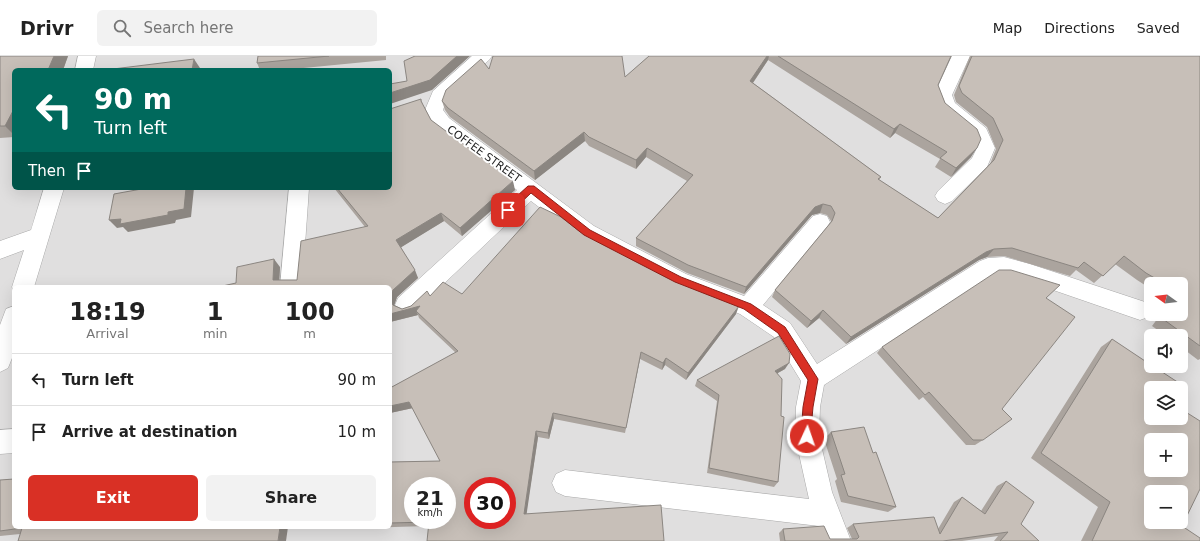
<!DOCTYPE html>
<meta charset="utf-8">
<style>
:root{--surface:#fff;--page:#f2f2f2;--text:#222;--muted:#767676;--line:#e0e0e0;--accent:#d93025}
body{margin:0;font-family:"DejaVu Sans",sans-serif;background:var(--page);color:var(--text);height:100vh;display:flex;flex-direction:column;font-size:15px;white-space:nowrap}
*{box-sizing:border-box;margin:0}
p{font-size:13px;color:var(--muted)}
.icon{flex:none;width:22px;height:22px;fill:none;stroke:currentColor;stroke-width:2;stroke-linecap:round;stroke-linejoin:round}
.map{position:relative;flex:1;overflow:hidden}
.drawer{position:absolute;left:12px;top:229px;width:380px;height:244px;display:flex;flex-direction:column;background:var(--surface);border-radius:6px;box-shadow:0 4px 16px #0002}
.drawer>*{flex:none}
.banner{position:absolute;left:12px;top:12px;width:380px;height:122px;border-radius:6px;box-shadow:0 4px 16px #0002;background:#00695c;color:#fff;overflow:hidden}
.needle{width:26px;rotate:285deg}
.buttons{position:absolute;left:1144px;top:221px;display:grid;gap:8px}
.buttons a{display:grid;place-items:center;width:44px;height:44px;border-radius:6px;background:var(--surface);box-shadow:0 4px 16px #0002;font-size:20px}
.speed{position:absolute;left:404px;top:421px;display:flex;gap:8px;font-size:20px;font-weight:700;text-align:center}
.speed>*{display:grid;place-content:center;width:52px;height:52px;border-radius:50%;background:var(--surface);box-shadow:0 4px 16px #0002;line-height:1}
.speed small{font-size:10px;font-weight:400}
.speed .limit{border:6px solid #d22;background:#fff;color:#111}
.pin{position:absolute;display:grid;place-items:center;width:34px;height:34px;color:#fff;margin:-17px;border-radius:8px;box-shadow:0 2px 6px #0006}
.me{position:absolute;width:44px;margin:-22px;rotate:3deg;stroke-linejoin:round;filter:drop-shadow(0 0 3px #0008)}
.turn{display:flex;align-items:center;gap:14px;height:84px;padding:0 16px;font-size:18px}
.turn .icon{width:52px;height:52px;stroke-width:2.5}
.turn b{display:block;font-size:28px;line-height:34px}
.then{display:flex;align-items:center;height:38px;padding:0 16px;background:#0003;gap:8px;font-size:15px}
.eta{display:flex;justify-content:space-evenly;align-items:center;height:68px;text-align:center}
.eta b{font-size:24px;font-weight:600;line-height:28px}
.primary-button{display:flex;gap:8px;margin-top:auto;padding:8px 16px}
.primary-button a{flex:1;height:46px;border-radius:6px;background:var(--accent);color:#fff;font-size:16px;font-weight:600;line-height:46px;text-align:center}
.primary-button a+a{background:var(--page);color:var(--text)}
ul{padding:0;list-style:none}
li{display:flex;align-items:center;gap:12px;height:52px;padding:0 16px;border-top:1px solid var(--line)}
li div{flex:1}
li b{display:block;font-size:15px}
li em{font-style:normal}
header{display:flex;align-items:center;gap:24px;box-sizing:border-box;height:56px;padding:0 20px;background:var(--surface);border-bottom:1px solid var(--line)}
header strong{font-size:19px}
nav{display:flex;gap:22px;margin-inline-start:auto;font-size:14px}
.search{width:280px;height:36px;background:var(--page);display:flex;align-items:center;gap:10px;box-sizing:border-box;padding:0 14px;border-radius:6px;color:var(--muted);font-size:15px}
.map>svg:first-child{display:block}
.residential{fill:#e0dfdf;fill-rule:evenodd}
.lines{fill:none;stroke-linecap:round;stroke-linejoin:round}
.minor-casing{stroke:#a9a9a9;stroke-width:1}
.minor{fill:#fff;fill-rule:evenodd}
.wall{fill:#aba49e}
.shaded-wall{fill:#8b8681}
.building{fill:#c7bfb8;stroke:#8b8681;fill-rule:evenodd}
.route{fill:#d93025;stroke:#8d1f18}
.labels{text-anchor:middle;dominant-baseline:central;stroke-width:4;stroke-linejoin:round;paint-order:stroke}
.street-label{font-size:11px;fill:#222;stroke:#fff}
</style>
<header>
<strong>Drivr</strong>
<div class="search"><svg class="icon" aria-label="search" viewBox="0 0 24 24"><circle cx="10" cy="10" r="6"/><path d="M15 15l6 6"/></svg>Search here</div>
<nav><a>Map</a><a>Directions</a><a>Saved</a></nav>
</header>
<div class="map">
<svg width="1200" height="485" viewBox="0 0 1200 485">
<rect width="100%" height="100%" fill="#f2efe9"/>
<path class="residential" d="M0 0H1200V485H0ZM14 14H390V132H14ZM1151 228H1181V258H1151ZM14 231H390V471H14ZM1151 280H1181V310H1151ZM1151 332H1181V362H1151ZM1151 384H1181V414H1151ZM413 430H447V464H413ZM473 430H507V464H473ZM1151 436H1181V466H1151Z"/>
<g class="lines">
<g class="minor-casing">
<g id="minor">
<path d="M78 0H96L93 14H75Z"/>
<path d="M472 0H492L489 4 447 42 443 54 449 62 594 170 686 218 744 240 813 160 820 158 827 160 830 166 827 172 763 249 790 267 817 308 980 205 988 202 1004 201 1030 208 1148 247 1151 254 1148 261 1140 264 1030 226 1004 219 992 220 824 329 820 351 819 380 832 436 851 485H825L819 470 565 440 556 436 552 427 556 418 565 414 809 443 795 380 796 351 801 325 774 281 740 258 670 230 580 182 531 145 414 256 406 259 398 256 395 249 398 242 517 134 435 72 425 54 433 35Z"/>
<path d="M952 0H970L952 39 955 47 986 72 995 92 987 111 952 145 945 148 938 145 935 140 938 135 972 102 977 92 972 81 941 55 934 39Z"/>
<path d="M44 132H64L34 231H14V235L12 231 24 194 0 203V185L31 174Z"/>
<path d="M289 132H309L302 231H280Z"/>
<path d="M14 250V297L8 312 0 316V269L6 253Z"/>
<path d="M14 373V397L0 398V374Z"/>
</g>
</g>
<use href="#minor" class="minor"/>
</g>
<g class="wall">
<path d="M0 0H68L63 14H14V81L0 82Z"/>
<path d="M258 0H386V4L283 14H260L257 7Z"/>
<path d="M649 0H951L938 29 945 47 971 101 951 121 935 111 940 103 895 77 890 82 768 4 753 27 881 121 879 124 938 162 990 108 996 93 987 71 956 46 954 39 970 0H1200V303L1198 304 1181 291V280H1166L1152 270 1161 258H1181V228H1151V233L1137 224 1115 208 1094 227 1076 214 1070 220 1004 200 987 201 979 204 846 288 819 262 807 272 772 241 775 234 831 166V165L827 159 820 157 812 159 744 238 687 217 636 190V182L687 125 646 101 636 113 589 90 585 85 535 124 450 61 445 54 442 45 489 13 625 21Z"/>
<path d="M421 43 423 49 431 64 515 134 462 180 444 165 401 191 418 222 397 241 394 249 402 253 411 250 430 240 462 238 579 175 736 258 686 324 665 309 662 314 640 303 625 377 554 363 549 383 538 381 526 458 428 470 361 472 359 471H390V406L440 405 413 352 390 357V332L456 297 419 262 418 259 390 266V231L236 227 280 211 279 224H297L365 171 334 132H390Z"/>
<path d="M1046 242 1002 353 983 384 975 389H966L923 341 919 344 877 297 882 291Z"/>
<path d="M1112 283 1151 332 1182 470 1200 485H1081L1098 451 1031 402 1101 291Z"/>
<path d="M785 313 778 317 781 360 778 426 774 431 707 417 717 345 695 330 697 324Z"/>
<path d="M831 376 873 397 896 451 888 456 841 446 835 425 837 423 824 383Z"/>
<path d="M0 424 288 471 20 478 0 480Z"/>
<path d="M1006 425 1021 468 1039 485H994L998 480 962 485H780L779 477 783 473 830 483H852L847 472 853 468 938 473 954 446 962 441 981 455 997 430Z"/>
</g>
<g class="shaded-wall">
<path d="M54 0H68L63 14H48Z"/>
<path d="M457 0H470L432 34 390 48V37Z"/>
<path d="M767 0H769L768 4 748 34 750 25Z"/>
<path d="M194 3 200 12V14H192Z"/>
<path d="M14 53V79L5 70Z"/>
<path d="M900 68 895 77 890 82 894 73Z"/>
<path d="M584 76 585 85 535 124 534 115Z"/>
<path d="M647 92 646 101 636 113V104Z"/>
<path d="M977 92 971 101 951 121 956 112Z"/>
<path d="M513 125 515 134 462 180 460 172Z"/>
<path d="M186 132H194L191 161 176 164 175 167 128 176 123 171 117 172 109 164Z"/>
<path d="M823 148 820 157 812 159 744 238 746 231 815 151Z"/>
<path d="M441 157 444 165 400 192 396 184Z"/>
<path d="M994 193 987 201 979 204 846 288 851 281 986 196Z"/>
<path d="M274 203 280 211 279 231 273 224Z"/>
<path d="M415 214 418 222 397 241 394 250 396 256 420 250 416 255 418 259 390 266V258L393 249 390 243V241L393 234Z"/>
<path d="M739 250 736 258 686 324 688 317Z"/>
<path d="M823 254 819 262 807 272 811 265Z"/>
<path d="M641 296 640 303 625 377 626 372Z"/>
<path d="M666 302 665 309 662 314 663 307Z"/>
<path d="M789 307 785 313 772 320 775 315Z"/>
<path d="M409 346 413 352 390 357V350Z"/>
<path d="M553 357 554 363 549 383 548 377Z"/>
<path d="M536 375 538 381 526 462 524 458Z"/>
<path d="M280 471H288L286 485H278Z"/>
</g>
<g class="building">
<path d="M0 0H54L48 14H14V53L5 70H0Z"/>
<path d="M258 0H329L257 7Z"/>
<path d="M415 0H457L430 24 390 37V28L407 25 404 5Z"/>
<path d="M493 0H622L625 21 649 0H767L750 25 881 121 878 123 938 162 994 104 1003 84 993 62 962 37 959 30 972 0H1200V290L1163 263 1166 258H1181V228H1165L1146 217 1124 200 1103 220 1084 206 1078 212 1012 192 994 193 986 196 851 281 823 254 811 265 775 234 832 165 835 157 831 150 823 148 815 151 746 231 688 209 636 182 693 119 647 92 636 104 589 81 584 76 534 115 448 52 442 45 446 34 481 3 489 13Z"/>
<path d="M778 0H951L938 29 945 47 977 73 981 83 977 92 956 112 940 102 947 96 900 68 894 73Z"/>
<path d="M194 3 192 14H112L113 13Z"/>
<path d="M421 43V45L431 64 513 125 460 172 441 157 396 184 415 214 393 234 390 241V231H218L236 227 237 211 274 203 273 224H297L301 185 368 170 337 132H390V53Z"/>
<path d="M147 132H186L184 153 168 156V159L120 168 121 163 109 164 114 138Z"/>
<path d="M540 151 561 161 579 175 671 223 739 250 688 317 666 302 663 307 641 296 626 372 553 357 548 377 536 375 524 458 661 449 664 485H427L429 466 390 467V406L440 405 409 346 390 350V332L458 295 416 255 420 250 390 258V243L393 249 402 253 411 250 427 235 430 240 443 226 462 238ZM413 430H447V464H413ZM473 430H507V464H473Z"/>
<path d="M999 214H1011L1060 229 1046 242 1075 261 1002 353 1012 363 983 384H973L929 336 925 339 882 291Z"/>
<path d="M779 280 790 298 789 307 775 315 782 323 781 360 784 361 778 426 709 412 719 339 697 324Z"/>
<path d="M1112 283 1151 309V310H1153L1179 327 1175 332H1151V362H1181V353L1200 365V433L1182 470 1200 482V485H1092L1110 446 1041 397ZM1151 384H1181V414H1151ZM1151 436H1181V466H1151Z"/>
<path d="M864 371 873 397 876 396 896 451 848 440 841 419 845 418 831 376Z"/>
<path d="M14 423V471H280L278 485H18L22 472 0 475V424Z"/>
<path d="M1006 425 1034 446 1021 468 1039 485H1000L1008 476 943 485H785L783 473 824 470 830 483H857L859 481 853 468 934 461 940 478 962 441 985 458Z"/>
</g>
<path class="route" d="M528 130H534L590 174 681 221 751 248 785 271 818 323 813 351 810 384 807 385 803 384 801 380 803 351 808 324 778 277 744 253 675 226 584 179 531 137 511 156H505L504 154 505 151Z"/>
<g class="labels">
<g class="street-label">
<text transform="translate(484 98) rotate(36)">COFFEE STREET</text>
</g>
</g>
</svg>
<div class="buttons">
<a><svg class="needle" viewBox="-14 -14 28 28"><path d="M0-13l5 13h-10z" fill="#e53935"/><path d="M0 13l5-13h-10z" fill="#767676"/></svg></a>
<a><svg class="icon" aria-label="sound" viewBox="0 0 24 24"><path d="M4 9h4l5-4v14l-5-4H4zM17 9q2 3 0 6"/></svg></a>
<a><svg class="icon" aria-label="layers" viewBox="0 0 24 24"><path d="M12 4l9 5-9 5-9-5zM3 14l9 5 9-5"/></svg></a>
<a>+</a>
<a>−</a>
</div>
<div class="speed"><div>21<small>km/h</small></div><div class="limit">30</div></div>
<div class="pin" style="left:508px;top:154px;background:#d93025"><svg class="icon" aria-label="arrive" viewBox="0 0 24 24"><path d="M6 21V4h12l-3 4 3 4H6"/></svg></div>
<svg class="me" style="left:807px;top:380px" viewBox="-20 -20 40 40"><circle r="17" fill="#d93025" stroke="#fff" stroke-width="3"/><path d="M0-11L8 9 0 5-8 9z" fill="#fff"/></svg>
<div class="banner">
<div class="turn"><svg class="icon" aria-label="left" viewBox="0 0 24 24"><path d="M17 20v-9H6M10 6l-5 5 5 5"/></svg><div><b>90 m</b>Turn left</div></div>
<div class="then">Then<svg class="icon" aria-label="arrive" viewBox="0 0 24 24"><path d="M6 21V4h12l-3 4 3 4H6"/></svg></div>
</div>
<section class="drawer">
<div class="eta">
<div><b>18:19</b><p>Arrival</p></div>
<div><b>1</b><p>min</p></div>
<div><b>100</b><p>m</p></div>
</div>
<ul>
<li><svg class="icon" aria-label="left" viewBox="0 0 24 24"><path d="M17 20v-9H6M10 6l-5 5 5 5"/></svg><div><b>Turn left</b></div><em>90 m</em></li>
<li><svg class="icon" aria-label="arrive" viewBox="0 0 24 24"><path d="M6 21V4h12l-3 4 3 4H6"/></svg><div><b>Arrive at destination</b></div><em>10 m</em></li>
</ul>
<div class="primary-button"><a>Exit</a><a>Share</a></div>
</section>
</div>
